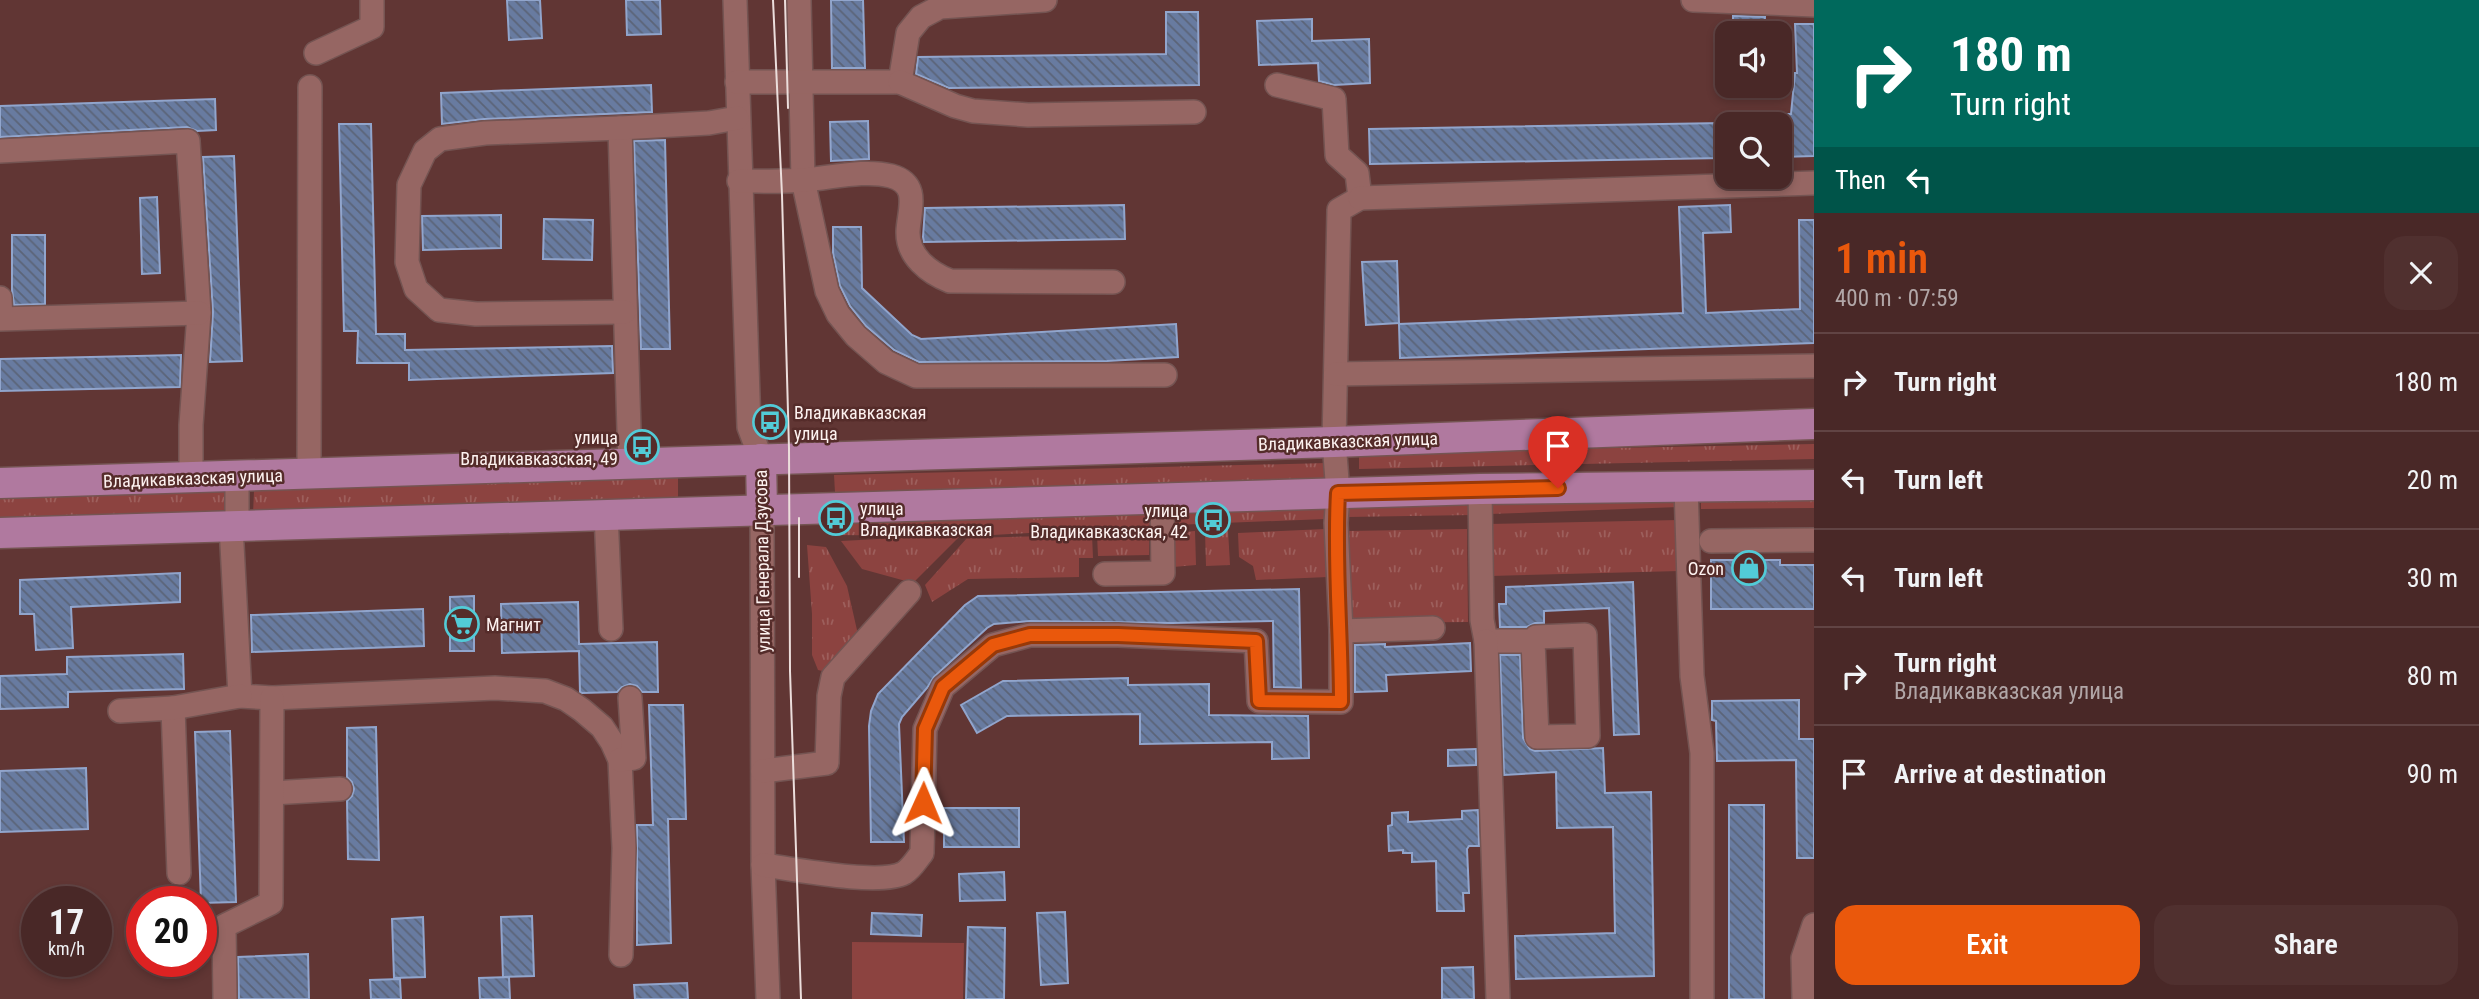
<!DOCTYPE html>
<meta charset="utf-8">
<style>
:root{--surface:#492827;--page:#50302f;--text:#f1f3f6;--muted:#b1a6a7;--line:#614444;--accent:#ea580c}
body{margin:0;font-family:"Roboto Condensed",sans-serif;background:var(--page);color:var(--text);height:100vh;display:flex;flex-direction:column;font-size:26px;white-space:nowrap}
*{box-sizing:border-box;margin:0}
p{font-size:23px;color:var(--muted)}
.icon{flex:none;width:38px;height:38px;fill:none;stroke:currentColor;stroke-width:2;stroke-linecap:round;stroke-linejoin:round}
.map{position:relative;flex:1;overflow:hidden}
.panel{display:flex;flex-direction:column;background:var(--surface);width:665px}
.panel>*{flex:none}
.hud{background:#00695c;color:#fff;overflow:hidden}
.tools{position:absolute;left:1715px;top:21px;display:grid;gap:14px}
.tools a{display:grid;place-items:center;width:77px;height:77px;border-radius:14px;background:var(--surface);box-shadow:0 4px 10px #0003,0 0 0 2px var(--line);font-size:35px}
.speed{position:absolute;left:21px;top:886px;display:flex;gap:14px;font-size:35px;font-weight:700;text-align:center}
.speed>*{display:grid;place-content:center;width:91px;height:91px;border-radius:50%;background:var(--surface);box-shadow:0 4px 10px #0003,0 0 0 2px var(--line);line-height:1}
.speed small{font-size:18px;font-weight:400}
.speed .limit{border:10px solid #d22;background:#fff;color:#111}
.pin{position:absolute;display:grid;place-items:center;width:60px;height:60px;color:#fff;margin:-72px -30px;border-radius:50% 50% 50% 0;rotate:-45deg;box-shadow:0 0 7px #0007}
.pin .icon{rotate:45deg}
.me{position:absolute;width:77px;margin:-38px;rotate:1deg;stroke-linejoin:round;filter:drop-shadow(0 0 5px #0008)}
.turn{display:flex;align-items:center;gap:24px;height:147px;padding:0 21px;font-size:32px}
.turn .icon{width:91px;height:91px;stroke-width:2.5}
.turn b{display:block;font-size:49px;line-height:60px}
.then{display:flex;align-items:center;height:66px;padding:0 21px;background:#0003;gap:14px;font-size:26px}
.round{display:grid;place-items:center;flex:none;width:74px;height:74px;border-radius:21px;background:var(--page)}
.headline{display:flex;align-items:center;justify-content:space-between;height:119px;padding:0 21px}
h1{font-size:42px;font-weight:600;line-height:52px;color:var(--accent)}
.cta{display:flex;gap:14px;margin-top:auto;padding:14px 21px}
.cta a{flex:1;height:80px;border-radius:21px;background:var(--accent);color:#fff;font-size:28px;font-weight:600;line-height:80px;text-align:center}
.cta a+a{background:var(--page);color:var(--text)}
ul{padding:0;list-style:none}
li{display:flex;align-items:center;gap:21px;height:98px;padding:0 21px;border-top:2px solid var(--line)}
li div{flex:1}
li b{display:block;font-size:26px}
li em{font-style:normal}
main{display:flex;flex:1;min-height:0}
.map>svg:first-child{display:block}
.grass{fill:url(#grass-tufts)}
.garden{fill:#8c4340}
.building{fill:url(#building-back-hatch);stroke:#91a5cc;stroke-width:2}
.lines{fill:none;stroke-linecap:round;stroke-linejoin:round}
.minor-casing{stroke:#745452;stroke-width:26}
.major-casing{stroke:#745452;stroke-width:33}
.minor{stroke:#966663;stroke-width:23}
.major{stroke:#b0799f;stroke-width:30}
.tram{stroke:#ecdedc;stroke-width:2}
.route-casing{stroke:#983908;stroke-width:18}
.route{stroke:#ea580c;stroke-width:12}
.labels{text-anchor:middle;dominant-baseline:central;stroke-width:5;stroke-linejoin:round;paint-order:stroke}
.poi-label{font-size:18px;fill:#fdf2f0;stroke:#552c2a;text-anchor:start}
.street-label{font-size:18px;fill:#fdf2f0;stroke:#552c2a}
</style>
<main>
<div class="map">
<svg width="1814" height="999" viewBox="0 0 1814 999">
<defs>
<pattern id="grass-tufts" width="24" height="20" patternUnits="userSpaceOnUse" patternTransform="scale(1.75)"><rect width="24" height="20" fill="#8c4340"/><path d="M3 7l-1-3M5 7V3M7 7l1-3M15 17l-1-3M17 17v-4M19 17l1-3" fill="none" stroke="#9d5f5c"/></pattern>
<pattern id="building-back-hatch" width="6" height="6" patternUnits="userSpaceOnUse" patternTransform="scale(1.75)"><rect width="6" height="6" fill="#687ba0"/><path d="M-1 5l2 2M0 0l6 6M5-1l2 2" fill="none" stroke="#5b6478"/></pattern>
</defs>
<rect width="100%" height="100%" fill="#613634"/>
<g class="grass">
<path d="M1814 444V459L1359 469V453Z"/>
<path d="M1327 463V480L835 492 834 475Z"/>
<path d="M678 475V501L253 514 254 491Z"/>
<path d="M224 490V516L0 523V497Z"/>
<path d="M1814 491V508L1701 509V492Z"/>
<path d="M1678 495 1679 507 1489 514V502Z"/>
<path d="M1472 500V515L1347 517V501Z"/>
<path d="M1325 502V519L1173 525 1172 508Z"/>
<path d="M1149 504 1150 526 959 537 913 583 862 569 841 541 938 536 836 535 835 513Z"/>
<path d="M1679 520 1680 571 1490 576 1489 524Z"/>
<path d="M1325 529 1328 577 1256 580 1253 566 1239 557 1238 533Z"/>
<path d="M1467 529 1468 622 1348 623 1347 531Z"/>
<path d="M1228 530 1230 565 1206 566 1205 531Z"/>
<path d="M1195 531 1196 565 1173 567 1171 533Z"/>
<path d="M1149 532V555L1098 556 1097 534Z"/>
<path d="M1092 535 1093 558H1079V577L968 579 932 602 925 585 967 538Z"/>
<path d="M807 545 826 547 847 586 859 639 831 673 818 670 812 655V614Z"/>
</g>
<path class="garden" d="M852 942 964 943 963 999H852Z"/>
<g class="building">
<path d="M507 0H540L542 38 509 40Z"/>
<path d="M626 0H660L661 34 627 35Z"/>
<path d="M831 0H863L865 68H832Z"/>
<path d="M1166 12H1198L1199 85 949 88 916 74 918 57 1166 54Z"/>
<path d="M1733 16 1765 17 1764 33H1733Z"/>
<path d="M1312 19V41L1369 39 1370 83 1334 85 1319 81 1318 63 1259 65 1257 21Z"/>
<path d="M1795 24H1814V156L1780 157V114H1791L1795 73H1797Z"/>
<path d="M651 85 652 112 484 119 442 124 441 93Z"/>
<path d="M215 99 216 130 197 131 187 127 0 137V106Z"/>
<path d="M868 121 869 159 831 161 830 122Z"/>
<path d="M1723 123V158L1370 164 1369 129Z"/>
<path d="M339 124H371L376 334H405V350L612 346 613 373 409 380V363H357L358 331H344Z"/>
<path d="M665 140 670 349H641L634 141Z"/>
<path d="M234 156 242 361 210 362 213 312 203 157Z"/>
<path d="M157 197 160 273 142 274 140 198Z"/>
<path d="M1124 205 1125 239 924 242 923 237 925 208Z"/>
<path d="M1730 205 1731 232 1703 233 1706 313 1800 309 1799 220H1814V343L1400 358 1399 324 1683 313 1679 207Z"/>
<path d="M501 215V248L423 250 422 216Z"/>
<path d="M544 219 593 220 592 260 543 259Z"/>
<path d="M833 227H861L862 288 912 335 921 339 1176 324 1178 357 1107 361 919 362 894 350 866 326 850 306 840 286 833 253Z"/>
<path d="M12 235H45V304L14 305 12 290Z"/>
<path d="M1397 261 1399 323 1366 325 1362 262Z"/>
<path d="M181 355 180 387 0 391V359Z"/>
<path d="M1711 560H1780V565H1814V609H1711Z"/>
<path d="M180 573V602L71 607 73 648 36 650 34 614H20V580Z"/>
<path d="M1633 582 1639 734 1614 735 1609 608 1544 611V623H1535L1527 627H1500L1499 604H1506V587Z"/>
<path d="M1299 589 1301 688 1274 687 1273 621 1172 623 1030 621 994 624 987 628 934 677 927 688 902 717 899 724 904 842H871L869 726 871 711 878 694 965 605 978 596Z"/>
<path d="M474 596V651H450V597Z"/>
<path d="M578 602 579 644 657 642 658 692H642L637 686 630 684 622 687 617 692 582 693 580 692 579 651 502 653 501 604Z"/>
<path d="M423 609 424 646 252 652 251 615Z"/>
<path d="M1470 643 1471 671 1386 675 1387 691 1355 692V645L1385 644V647Z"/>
<path d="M183 654 184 689 68 692V707L0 709V676L67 674V657Z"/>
<path d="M1500 655H1520L1523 738 1530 749 1535 751 1603 748 1605 793 1651 792 1654 976 1516 979 1515 936 1615 933 1613 827 1557 828 1556 772 1504 775Z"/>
<path d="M1128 678V685L1209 684V715L1308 716 1309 758 1272 759V742L1140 744V714L1007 716 977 733 961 705 1003 681Z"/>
<path d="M1799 700V739H1814V858H1797L1796 760 1717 761 1716 721 1712 720V701Z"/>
<path d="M649 705H683L686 819H668L671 943 637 945V825H653Z"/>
<path d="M376 727 379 860 348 859 347 801 352 796 354 789 352 782 347 777V728Z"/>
<path d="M230 731 236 902 201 903 195 732Z"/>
<path d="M1476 749V765L1448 766V750Z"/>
<path d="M86 768 88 829 0 832V771Z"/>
<rect x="1729" y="805" width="35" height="194"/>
<rect x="944" y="808" width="75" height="39"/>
<path d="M1478 810 1479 846H1469L1467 849 1469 893H1463L1464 911H1437L1436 861 1412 862V853H1403V850L1389 851 1388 826 1392 825V813L1408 812V822L1462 819V811Z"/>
<path d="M1004 872 1005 900 960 901 959 874Z"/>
<path d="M1065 912 1068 983 1041 985 1037 913Z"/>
<path d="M872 913 922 915 921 936 871 934Z"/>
<path d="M532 916 534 976 503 977 501 917Z"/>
<path d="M423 917 425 977 394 978 392 919Z"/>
<path d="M968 927 1005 928 1004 999H966Z"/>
<path d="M308 954 309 999H239L238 957Z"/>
<path d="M1473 967 1474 999H1442V968Z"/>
<path d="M509 977 510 999H480L479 978Z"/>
<path d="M400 979 401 999H371L370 980Z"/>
<path d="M687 983 688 999H635L634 985Z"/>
</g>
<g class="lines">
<g class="minor-casing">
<g id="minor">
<path d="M735 0 749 427 761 459"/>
<path d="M799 0 803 180 827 291 838 314 856 336 886 362 916 376 1165 375"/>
<path d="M1693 0 1814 5"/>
<path d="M316 53 372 27V0"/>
<path d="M737 82H900L908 33 921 17 940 7 1045 0"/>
<path d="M900 82 955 106 973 111 1028 115 1194 112"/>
<path d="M1277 85 1334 99 1337 155 1357 173 1360 198 1339 210 1334 442 1338 493 1336 523 1341 631 1433 628"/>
<path d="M620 128 630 464"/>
<path d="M0 151 188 141 199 313 191 425V478"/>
<path d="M739 181C761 181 783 182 804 180 832 178 864 169 891 176 921 184 909 211 908 231 907 256 929 273 950 281L1113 282"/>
<path d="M1360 198 1814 183"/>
<path d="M0 298 1 319 199 313"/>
<path d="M624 312 476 314 439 310 416 289 407 262 409 185 425 151 440 139 485 133 620 128 709 123 737 118"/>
<path d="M1336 374 1814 366"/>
<path d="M309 474 310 87"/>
<path d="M1686 487 1692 676 1702 753V999"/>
<path d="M1480 489 1482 620 1486 641H1533L1537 737 1588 736 1585 635 1536 637V641H1533"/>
<path d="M762 509 763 865 768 999"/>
<path d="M606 514 611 629"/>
<path d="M231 526 240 696 272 698 495 688 545 691 566 699 582 710 602 727 612 742 620 760 624 848 621 955"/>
<path d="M237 527V477"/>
<path d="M1711 541 1814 540"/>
<path d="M1105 574 1163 573 1162 498"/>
<path d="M1486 641 1498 999"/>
<path d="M173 708 179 873"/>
<path d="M120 711 173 708 240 696"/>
<path d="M620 760 634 758 630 698"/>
<path d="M763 771 827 763 829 696 833 677 909 592"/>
<path d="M272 793 340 789"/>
<path d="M763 865C793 869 880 886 904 873 912 868 916 860 922 853L925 729 943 687 993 645 1030 635H1118L1256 641 1259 701 1341 702V631"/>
<path d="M225 999 224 926 271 903 272 698"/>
<path d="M1804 999 1803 958 1814 925"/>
</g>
</g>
<g class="major-casing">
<g id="major">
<path d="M761 459 762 509"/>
<path d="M0 483 1334 442 1814 424"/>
<path d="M0 533 1480 489 1814 485"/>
</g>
</g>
<use href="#minor" class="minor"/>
<use href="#major" class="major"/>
<g class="tram">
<path d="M773 0 782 195 789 448 790 671 801 999"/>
<path d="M785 0 788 108"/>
<path d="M799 518V577"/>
</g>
</g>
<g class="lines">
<g class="route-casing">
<path id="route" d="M923 803 925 729 943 687 993 645 1030 635H1118L1256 641 1259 701 1341 702C1341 632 1334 562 1338 493L1558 488"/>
</g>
<use href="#route" class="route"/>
</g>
<defs>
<g id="bus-ring" transform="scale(1.75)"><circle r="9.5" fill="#552c2a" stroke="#52cbd7" stroke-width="1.5"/><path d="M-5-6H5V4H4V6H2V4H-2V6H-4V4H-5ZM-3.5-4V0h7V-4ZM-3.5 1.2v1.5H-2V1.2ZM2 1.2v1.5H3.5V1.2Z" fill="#52cbd7"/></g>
<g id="shop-ring" transform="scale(1.75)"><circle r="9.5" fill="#552c2a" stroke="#52cbd7" stroke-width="1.5"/><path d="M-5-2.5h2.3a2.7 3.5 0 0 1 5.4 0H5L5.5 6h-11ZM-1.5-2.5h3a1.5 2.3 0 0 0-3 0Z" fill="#52cbd7"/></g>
<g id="supermarket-ring" transform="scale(1.75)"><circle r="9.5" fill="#552c2a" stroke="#52cbd7" stroke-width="1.5"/><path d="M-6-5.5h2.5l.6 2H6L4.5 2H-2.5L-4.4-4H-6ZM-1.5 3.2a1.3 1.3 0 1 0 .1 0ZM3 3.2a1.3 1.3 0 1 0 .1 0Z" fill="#52cbd7"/></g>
</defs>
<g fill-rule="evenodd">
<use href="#bus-ring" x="770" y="422"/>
<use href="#bus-ring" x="642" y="447"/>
<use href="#bus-ring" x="836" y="518"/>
<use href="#bus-ring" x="1213" y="520"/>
<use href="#shop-ring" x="1749" y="568"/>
<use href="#supermarket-ring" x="462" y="624"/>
</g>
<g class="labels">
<g class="poi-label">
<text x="794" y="412">Владикавказская<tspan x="794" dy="21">улица</tspan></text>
<text x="618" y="437" text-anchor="end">улица<tspan x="618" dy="21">Владикавказская, 49</tspan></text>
<text x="860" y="508">улица<tspan x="860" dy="21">Владикавказская</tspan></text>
<text x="1188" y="510" text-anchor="end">улица<tspan x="1188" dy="21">Владикавказская, 42</tspan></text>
<text x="1724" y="568" text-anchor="end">Ozon</text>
<text x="486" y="624">Магнит</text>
</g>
<g class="street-label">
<text transform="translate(1348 441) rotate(-2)">Владикавказская улица</text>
<text transform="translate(193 478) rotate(-2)">Владикавказская улица</text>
<text transform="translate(762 561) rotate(-91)">улица Генерала Дзусова</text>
</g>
</g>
</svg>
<div class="tools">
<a><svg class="icon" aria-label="sound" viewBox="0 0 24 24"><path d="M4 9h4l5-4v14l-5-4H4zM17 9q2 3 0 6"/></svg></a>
<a><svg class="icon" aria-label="search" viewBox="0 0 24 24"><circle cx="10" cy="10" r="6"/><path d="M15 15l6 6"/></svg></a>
</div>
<div class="speed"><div>17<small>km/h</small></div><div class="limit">20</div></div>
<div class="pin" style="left:1558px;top:488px;background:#d93025"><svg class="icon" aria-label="arrive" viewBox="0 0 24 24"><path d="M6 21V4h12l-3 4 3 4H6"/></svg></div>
<svg class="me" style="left:923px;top:803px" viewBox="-20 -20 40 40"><path d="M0-17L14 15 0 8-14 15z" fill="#ea580c" stroke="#fff" stroke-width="4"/></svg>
</div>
<section class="panel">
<div class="hud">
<div class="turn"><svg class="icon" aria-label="right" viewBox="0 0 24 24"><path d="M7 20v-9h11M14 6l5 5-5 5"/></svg><div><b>180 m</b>Turn right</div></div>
<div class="then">Then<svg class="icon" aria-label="left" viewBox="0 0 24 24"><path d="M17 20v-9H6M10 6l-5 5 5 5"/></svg></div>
</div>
<div class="headline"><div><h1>1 min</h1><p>400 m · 07:59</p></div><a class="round"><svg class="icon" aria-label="close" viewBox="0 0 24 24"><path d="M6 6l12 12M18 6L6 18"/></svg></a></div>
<ul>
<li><svg class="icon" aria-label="right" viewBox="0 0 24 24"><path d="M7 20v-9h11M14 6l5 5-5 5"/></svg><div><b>Turn right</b></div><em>180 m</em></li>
<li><svg class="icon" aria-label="left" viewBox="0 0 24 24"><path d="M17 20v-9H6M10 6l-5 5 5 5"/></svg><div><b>Turn left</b></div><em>20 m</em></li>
<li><svg class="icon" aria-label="left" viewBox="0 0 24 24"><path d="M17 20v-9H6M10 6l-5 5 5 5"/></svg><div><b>Turn left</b></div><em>30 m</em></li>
<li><svg class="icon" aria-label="right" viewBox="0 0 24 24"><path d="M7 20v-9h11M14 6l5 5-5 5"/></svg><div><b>Turn right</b><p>Владикавказская улица</p></div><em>80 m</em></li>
<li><svg class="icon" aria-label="arrive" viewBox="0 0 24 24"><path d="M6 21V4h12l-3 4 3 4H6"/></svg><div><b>Arrive at destination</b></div><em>90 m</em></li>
</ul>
<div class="cta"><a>Exit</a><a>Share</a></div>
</section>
</main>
